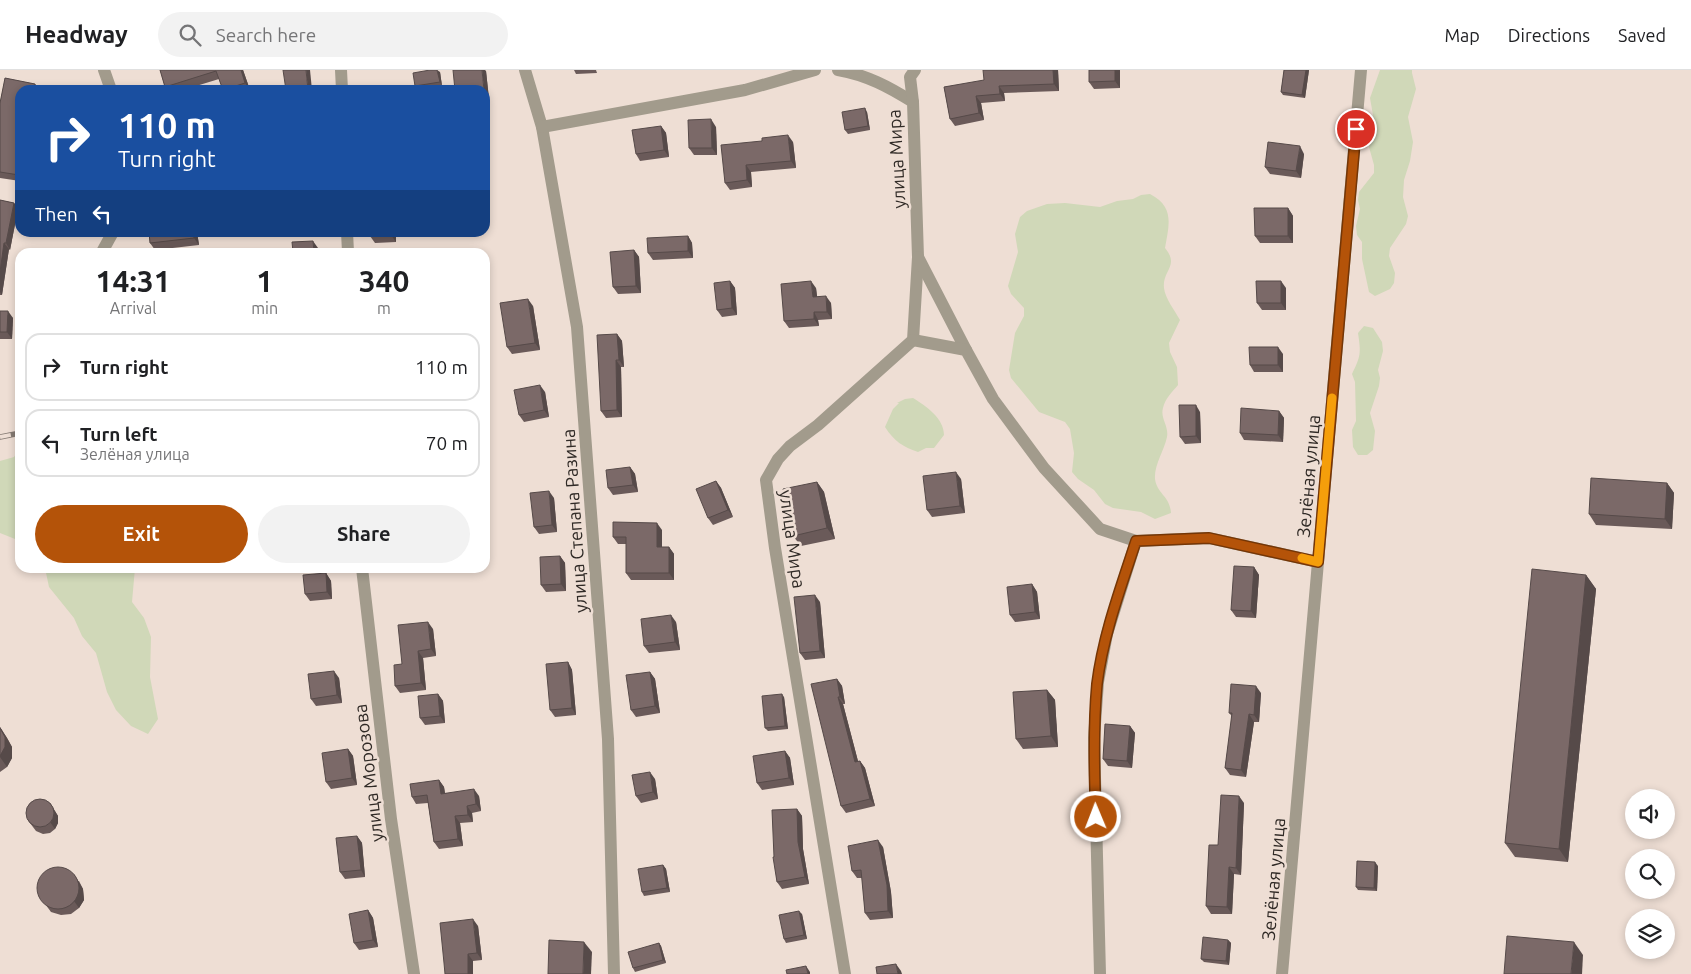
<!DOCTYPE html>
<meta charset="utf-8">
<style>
:root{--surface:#fff;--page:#f2f2f2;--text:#202124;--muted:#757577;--line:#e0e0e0;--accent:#b45309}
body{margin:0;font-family:Ubuntu,sans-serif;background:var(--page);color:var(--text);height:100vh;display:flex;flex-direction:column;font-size:19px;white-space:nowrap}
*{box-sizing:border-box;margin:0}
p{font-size:16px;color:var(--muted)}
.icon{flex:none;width:28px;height:28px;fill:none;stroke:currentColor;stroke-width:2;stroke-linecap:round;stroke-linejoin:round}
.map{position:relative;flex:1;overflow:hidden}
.side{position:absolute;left:15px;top:178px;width:475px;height:325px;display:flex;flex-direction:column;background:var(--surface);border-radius:15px;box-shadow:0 2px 8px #0003}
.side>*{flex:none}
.banner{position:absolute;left:15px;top:15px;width:475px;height:152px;border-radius:15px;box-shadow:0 2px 8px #0003;background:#1a4fa0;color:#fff;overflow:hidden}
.fabs{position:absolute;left:1625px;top:719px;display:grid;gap:10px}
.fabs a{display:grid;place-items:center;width:50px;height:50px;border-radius:50%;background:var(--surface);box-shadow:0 2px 8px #0003;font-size:25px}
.pin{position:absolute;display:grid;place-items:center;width:42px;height:42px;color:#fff;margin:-21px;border:2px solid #fff;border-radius:50%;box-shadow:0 1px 5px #0007}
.me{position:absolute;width:55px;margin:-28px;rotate:359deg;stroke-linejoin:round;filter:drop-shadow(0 0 4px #0008)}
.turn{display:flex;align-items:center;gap:18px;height:105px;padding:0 20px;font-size:22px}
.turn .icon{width:65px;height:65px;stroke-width:2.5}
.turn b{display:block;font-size:35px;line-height:42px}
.then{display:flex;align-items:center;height:48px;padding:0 20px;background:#0003;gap:10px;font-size:19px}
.eta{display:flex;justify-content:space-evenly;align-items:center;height:85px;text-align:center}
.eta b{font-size:30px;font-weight:700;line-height:35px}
.primary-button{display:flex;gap:10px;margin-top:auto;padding:10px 20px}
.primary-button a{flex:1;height:58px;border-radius:30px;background:var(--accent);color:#fff;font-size:20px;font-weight:700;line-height:58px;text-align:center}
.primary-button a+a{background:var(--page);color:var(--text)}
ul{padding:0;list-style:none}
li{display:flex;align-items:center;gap:15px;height:68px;margin:0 10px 8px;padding:0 10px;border:2px solid var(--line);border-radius:15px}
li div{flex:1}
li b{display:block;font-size:19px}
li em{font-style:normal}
header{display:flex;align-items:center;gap:30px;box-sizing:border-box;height:70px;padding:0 25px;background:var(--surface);border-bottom:1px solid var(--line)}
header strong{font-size:24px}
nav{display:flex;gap:28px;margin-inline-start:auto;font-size:18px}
.search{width:350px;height:45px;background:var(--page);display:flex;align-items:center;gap:12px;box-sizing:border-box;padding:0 18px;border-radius:28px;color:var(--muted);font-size:19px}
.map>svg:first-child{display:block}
.green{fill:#d0d8b8}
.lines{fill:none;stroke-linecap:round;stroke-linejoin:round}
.minor{stroke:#a29b8c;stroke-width:12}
.rail-casing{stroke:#867b74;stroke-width:5.5}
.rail{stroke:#eeded4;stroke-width:4;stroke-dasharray:11;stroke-linecap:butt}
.wall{fill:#6a5a59}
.shaded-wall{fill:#564a49}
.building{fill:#7b6968;stroke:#564a49}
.route-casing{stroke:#753606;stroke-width:12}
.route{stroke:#b45309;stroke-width:9}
.slow{stroke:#f59e0b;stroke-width:9}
.labels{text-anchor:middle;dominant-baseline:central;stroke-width:5;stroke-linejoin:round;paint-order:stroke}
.street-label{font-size:18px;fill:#302a26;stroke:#eeded4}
</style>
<header>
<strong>Headway</strong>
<div class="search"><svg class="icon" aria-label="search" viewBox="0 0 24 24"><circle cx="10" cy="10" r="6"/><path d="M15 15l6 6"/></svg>Search here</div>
<nav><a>Map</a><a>Directions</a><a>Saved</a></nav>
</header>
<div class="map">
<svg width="1691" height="904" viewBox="0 0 1691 904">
<rect width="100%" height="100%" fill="#eeded4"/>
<g class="green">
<path d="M1380 0H1412V3L1416 19 1408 47 1413 72 1410 91 1404 110 1403 127 1408 146 1406 154 1390 178 1389 186 1395 203 1394 213 1390 219 1375 226 1369 222 1362 189V172L1357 165 1356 156 1360 139 1358 130 1359 122 1374 103V95L1369 77 1376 62 1370 28Z"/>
<path d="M1150 124C1175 137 1169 155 1165 178 1180 196 1162 200 1164 218 1165 228 1175 241 1180 250L1169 273 1170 282 1177 297 1178 315C1172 322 1165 329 1163 338 1160 348 1169 356 1167 367 1164 381 1154 395 1155 409 1157 424 1170 426 1171 443L1155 449 1141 442 1113 438 1105 434 1094 420 1078 409 1072 402 1074 383 1070 359 1065 352 1039 342 1011 308 1009 300 1015 263 1024 246V238L1011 224 1008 216 1018 182 1015 164 1020 147 1027 141 1047 134 1065 133 1100 137 1117 131 1133 129 1141 125Z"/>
<path d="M1364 256 1373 258 1382 272 1383 281 1378 300 1380 308 1379 316 1370 343 1375 361 1373 380 1367 385H1358L1353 377 1352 360 1356 351 1355 312 1352 304C1361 286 1361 283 1358 263Z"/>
<path d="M913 328C926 336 944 348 944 365L934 378H926L918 382C903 377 894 371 885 357L893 339 899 333H897L905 329Z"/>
<path d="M20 378V471L0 463V391L14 387Z"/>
<path d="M45 498H135L132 532 144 548 151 567 150 607 158 649 148 664 131 656 116 640 107 622 96 583 82 566 74 548 49 517Z"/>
</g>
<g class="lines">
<g class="minor">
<path d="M104 0 111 20"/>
<path d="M341 0 342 20"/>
<path d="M525 0 542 57 577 257 608 669 614 904"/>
<path d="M838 0C867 5 889 17 913 32L918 187 913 270 818 355 790 376 778 389 766 410 775 478 845 904"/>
<path d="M913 32 910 7 915 0"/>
<path d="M542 57 745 20 815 0"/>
<path d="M347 162 348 182"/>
<path d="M102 182 113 162"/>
<path d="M918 187 966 280"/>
<path d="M913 270 966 280 993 329 1044 398 1100 459 1136 471 1209 468 1318 492"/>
<path d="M362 498 391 749 414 904"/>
<path d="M1100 904 1094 668 1098 612 1107 564 1136 471"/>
<path d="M1282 904 1361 0"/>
</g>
<g class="rail-casing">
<path id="rail" d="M0 367 20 363"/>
</g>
<use href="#rail" class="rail"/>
</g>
<g class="wall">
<path d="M160 0H243L250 20H223L219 9 183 20H167L165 17Z"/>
<path d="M574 0H596L597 3 576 4Z"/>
<path d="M1058 0 1059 21 1004 23 1005 31 981 33 984 50 955 56 950 49 944 17Z"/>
<path d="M1089 0H1120V18L1094 19 1089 12Z"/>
<path d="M1284 0H1309L1305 28 1283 25 1281 22Z"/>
<path d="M486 1 489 29H485V20Z"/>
<path d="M440 2 442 16 418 20 415 16Z"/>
<path d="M5 8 35 14 39 20H20V111L0 108V33Z"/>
<path d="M867 42 870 60 848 64 845 60Z"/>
<path d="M661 56 666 63 669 87 640 91 636 84Z"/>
<path d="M716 57 717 85H694L689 78Z"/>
<path d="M762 71 793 72 796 98 751 102 752 117 730 120 725 113Z"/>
<path d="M1304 84 1301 108 1270 104 1265 97Z"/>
<path d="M0 130 14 133 18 139 10 180 9 179 2 225H0Z"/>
<path d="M1288 138 1293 146V173H1260L1255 166Z"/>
<path d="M149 162H197L199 175 155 180 150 173Z"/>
<path d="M370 162H396V172L375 173 370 166Z"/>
<path d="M688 166 692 173 693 188 653 190 648 183Z"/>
<path d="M634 180 639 187 641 223 618 224 613 217Z"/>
<path d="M730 211 735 218 737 245 722 247 717 240Z"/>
<path d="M816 218 817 227 831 233 832 249 818 250 819 256 789 258 784 251Z"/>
<path d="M1286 218V240H1262L1257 233Z"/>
<path d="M533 236 540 280 512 284 507 277Z"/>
<path d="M0 241 13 248 12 269H0Z"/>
<path d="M617 264 622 271 624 297H621L622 347 606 348 601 341Z"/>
<path d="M1283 284V302H1254L1250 295Z"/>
<path d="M545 322 549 347 524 352 519 345Z"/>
<path d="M1279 341 1284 348 1283 372 1244 370 1240 363Z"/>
<path d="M1200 342 1201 373 1185 374 1180 367Z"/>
<path d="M630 397 635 404 638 422 613 425 608 418Z"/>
<path d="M961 409 965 443 932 447 927 440Z"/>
<path d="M716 411 721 418 733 447 713 455 708 448Z"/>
<path d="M817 412 824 422 835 469 801 476 793 466Z"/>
<path d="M1667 413 1674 423 1672 459 1596 455 1589 444Z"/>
<path d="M554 428 557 462 539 464 534 457Z"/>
<path d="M662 460V477H669L674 484V510H631L626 503V474H618L613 467Z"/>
<path d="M560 486 565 493 566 521 546 522 541 515Z"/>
<path d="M1254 497 1259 505 1256 548 1236 547 1231 540Z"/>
<path d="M326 503 331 511 332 529 310 531 305 524Z"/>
<path d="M1586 505 1596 519 1568 792 1515 787 1505 773Z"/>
<path d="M1032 514 1037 522 1040 549 1015 552 1010 545Z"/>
<path d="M820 532 825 588 805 590 800 583Z"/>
<path d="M676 552 680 580 649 583 644 576Z"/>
<path d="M433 559 436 586 423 588 426 620 400 623 395 616 402 594Z"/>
<path d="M568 592 572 600 576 645 555 647 550 640Z"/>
<path d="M650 602 655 609 660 643 636 647 631 640Z"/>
<path d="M339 608 342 633 316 636 311 629Z"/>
<path d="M837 609 842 616 845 634H843L858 691H860L865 698 875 736 846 743 841 736Z"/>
<path d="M1047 620 1055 630 1058 677 1023 679 1016 669Z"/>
<path d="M1261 623 1259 652H1254L1246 707 1230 705 1225 698 1232 646 1229 643Z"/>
<path d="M438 624 443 631 445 653 425 655 420 648Z"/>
<path d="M784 627 788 659 768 661 765 658Z"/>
<path d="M1130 656 1135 663 1132 698 1108 696 1103 689Z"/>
<path d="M0 657 7 668 12 677V688L7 697 0 702Z"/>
<path d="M348 679 353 686 357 715 331 719 326 712Z"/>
<path d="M785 681 790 688 794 715 762 720 757 713Z"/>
<path d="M655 709 658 729 641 733 636 726Z"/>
<path d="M439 710 444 717 445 723 479 726 481 741 472 743 473 752 460 753 463 776 439 779 434 772 428 733 416 734 412 727Z"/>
<path d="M50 733 58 746V753L55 759 50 763 43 764 36 761 27 749Z"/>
<path d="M1244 733 1241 805 1234 804 1232 844H1211L1206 836 1218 775Z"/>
<path d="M797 739 802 746 803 779 809 814 782 819 777 812 774 787Z"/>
<path d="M357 766 362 773 365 807 345 809 340 802Z"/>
<path d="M883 777 891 822 893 848 870 850 865 843 862 808H857L852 801Z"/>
<path d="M663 795 666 799 670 822 644 826 642 822Z"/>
<path d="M1378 796 1377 821 1358 820 1356 817Z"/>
<path d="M79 811 83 819 84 830 79 838 71 844 61 845 51 842 40 827Z"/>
<path d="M368 840 373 848 378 877 359 880 354 873Z"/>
<path d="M802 844 807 869 786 873 784 869Z"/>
<path d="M478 856 482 890 473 891V904H445Z"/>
<path d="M1228 870 1231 873 1229 895 1204 892 1201 889Z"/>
<path d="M659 873 661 876 666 893 635 902 633 898Z"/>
</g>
<g class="shaded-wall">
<path d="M241 0H243L250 20 245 13Z"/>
<path d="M306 0H310L312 20H308Z"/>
<path d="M437 0 440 2 442 16 440 12Z"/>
<path d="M482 0H485L486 1 489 29 485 23V20H484Z"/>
<path d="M1053 0H1058L1059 21 1054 14Z"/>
<path d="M1115 0H1120V18L1115 11Z"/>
<path d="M1306 0H1309L1305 28 1302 25Z"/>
<path d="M35 14 39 20H34Z"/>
<path d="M999 16 1004 23 1005 31 1000 24Z"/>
<path d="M976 26 981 33 984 50 979 43Z"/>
<path d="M865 38 867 42 870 60 868 56Z"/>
<path d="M711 49 716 57 717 85 712 78Z"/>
<path d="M661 56 666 63 669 87 664 80Z"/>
<path d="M788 65 793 72 796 98 791 91Z"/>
<path d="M485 70 486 71V97L485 95Z"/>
<path d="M1300 76 1304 84 1301 108 1296 101Z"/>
<path d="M746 95 751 102 752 117 747 110Z"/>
<path d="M14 133 18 139 10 180 6 173Z"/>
<path d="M1288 138 1293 146V173L1288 166Z"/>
<path d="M193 162H197L199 175 194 168Z"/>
<path d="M391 162H396V172L391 165Z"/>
<path d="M688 166 692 173 693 188 688 181Z"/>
<path d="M313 171 318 178V182H314Z"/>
<path d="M4 173 9 179 2 225 0 222V202Z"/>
<path d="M634 180 639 187 641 223 636 216Z"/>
<path d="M730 211 735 218 737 245 732 238Z"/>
<path d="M811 211 816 218 818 234 813 227Z"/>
<path d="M1281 211 1286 218V240L1281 233Z"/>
<path d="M826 226 831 233 832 249 827 242Z"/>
<path d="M528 229 533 236 540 280 535 273Z"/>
<path d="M8 241 13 248 12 269 7 262Z"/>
<path d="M814 242 818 250 819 256 814 249Z"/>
<path d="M617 264 622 271 624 297 619 290Z"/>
<path d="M1278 277 1283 284V302L1278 295Z"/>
<path d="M616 290 621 297 622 347 617 340Z"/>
<path d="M540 315 545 322 549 347 544 340Z"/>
<path d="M1196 335 1200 342 1201 373 1196 366Z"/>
<path d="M1279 341 1284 348 1283 372 1278 365Z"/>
<path d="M630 397 635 404 638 422 633 415Z"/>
<path d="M956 402 961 409 965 443 960 436Z"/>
<path d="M716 411 721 418 733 447 728 440Z"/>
<path d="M817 412 824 422 835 469 827 458Z"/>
<path d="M1667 413 1674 423 1672 459 1665 449Z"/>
<path d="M549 421 554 428 557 462 552 455Z"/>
<path d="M657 453 662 460V484L657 477Z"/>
<path d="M669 477 674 484V510L669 503Z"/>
<path d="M560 486 565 493 566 521 561 514Z"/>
<path d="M1254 497 1259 505 1256 548 1251 541Z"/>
<path d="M326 503 331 511 332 529 327 522Z"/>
<path d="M1586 505 1596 519 1568 792 1559 779Z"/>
<path d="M1032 514 1037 522 1040 549 1035 542Z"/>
<path d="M815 525 820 532 825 588 820 581Z"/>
<path d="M671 545 676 552 680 580 675 572Z"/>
<path d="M428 552 433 559 436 586 431 579Z"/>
<path d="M418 581 423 588 426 620 421 613Z"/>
<path d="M568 592 572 600 576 645 572 638Z"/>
<path d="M334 601 339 608 342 633 337 625Z"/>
<path d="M650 602 655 609 660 643 655 636Z"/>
<path d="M837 609 842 616 845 634 840 627Z"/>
<path d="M1256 616 1261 623 1259 652 1254 645Z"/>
<path d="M1047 620 1055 630 1058 677 1051 666Z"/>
<path d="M438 624 443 631 445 653 440 646Z"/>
<path d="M782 624 784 627 788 659 785 656Z"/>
<path d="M838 627 843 634 860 699 855 692Z"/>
<path d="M1249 644 1254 652 1246 707 1241 700Z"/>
<path d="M1130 656 1135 663 1132 698 1127 691Z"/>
<path d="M0 657 7 668 12 677V688L7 697 0 687Z"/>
<path d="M348 679 353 686 357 715 352 708Z"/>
<path d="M785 681 790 688 794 715 789 708Z"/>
<path d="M860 691 865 698 875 736 870 729Z"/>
<path d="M650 702 655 709 658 729 653 722Z"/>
<path d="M439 710 444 717 446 731 441 724Z"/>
<path d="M474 719 479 726 481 741 476 734Z"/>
<path d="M1239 726 1244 733 1241 805 1236 798Z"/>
<path d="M50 733 58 746V753L55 759 50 752Z"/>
<path d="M467 736 472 743 473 752 468 745Z"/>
<path d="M797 739 802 746 803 779 809 814 805 807 798 772Z"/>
<path d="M455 746 460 753 463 776 458 769Z"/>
<path d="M357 766 362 773 365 807 361 800Z"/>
<path d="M878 770 883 777 891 822 893 848 888 841Z"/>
<path d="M1375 792 1378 796 1377 821 1374 818Z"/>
<path d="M663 795 666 799 670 822 667 818Z"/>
<path d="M1229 797 1234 804 1232 844 1227 837Z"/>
<path d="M74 804 83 819 84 830 79 838 74 831Z"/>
<path d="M368 840 373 848 378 877 373 870Z"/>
<path d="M799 841 802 844 807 869 804 865Z"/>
<path d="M473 849 478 856 482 890 477 883Z"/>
<path d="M1228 870 1231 873 1229 895 1226 891Z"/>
<path d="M584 872 592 882 591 904H583Z"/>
<path d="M1574 872 1583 885 1582 904H1571Z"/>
<path d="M659 873 661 876 666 893 663 890Z"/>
<path d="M468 884 473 891V904H468Z"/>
<path d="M896 894 901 901 902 904H898Z"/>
<path d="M806 896 810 902V904H808Z"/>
</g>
<g class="building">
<path d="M160 0H241L245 13 223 20 216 1 165 17Z"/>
<path d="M283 0H306L308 20H286Z"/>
<path d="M430 0H437L440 12 415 16 413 3Z"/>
<path d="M453 0H482L484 20H455Z"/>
<path d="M983 0H1053L1054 14 999 16 1000 24 976 26 979 43 950 49 944 17 984 10Z"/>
<path d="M1089 0H1115V11L1089 12Z"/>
<path d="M1284 0H1306L1302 25 1281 22Z"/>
<path d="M5 8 35 14 34 20H20V98L19 105 0 102V33Z"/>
<path d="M865 38 868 56 845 60 842 42Z"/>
<path d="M711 49 712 78H689L688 50Z"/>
<path d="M661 56 664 80 636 84 632 60Z"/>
<path d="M788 65 791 91 746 95 747 110 725 113 721 75 762 71V68Z"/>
<path d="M1268 72 1300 76 1296 101 1265 97Z"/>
<path d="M0 130 14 133 6 173H4L0 202Z"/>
<path d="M1254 138H1288V166H1255Z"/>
<path d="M149 162H193L194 168 150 173Z"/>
<path d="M370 162H391V165L370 166Z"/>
<path d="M688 166V181L648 183 647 168Z"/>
<path d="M313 171 314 182H293L292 172Z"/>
<path d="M634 180 636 216 613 217 610 182Z"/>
<path d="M730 211 732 238 717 240 714 213Z"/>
<path d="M811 211 813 227 826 226 827 242H814V249L784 251 781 214Z"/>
<path d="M1256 211H1281V233H1257Z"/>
<path d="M528 229 535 273 507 277 500 233Z"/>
<path d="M0 241H8L7 262H0Z"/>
<path d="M617 264 619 290H616L617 340 601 341 597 265Z"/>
<path d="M1249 277H1278V295H1250Z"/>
<path d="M540 315 544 340 519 345 514 320Z"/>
<path d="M1179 335H1196V366L1180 367Z"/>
<path d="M1241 338 1279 341 1278 365 1240 363Z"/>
<path d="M630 397 633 415 608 418 606 400Z"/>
<path d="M956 402 960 436 927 440 923 406Z"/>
<path d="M1591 408 1667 413 1665 449 1589 444Z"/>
<path d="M716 411 728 440 708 448 696 419Z"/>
<path d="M817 412 827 458 793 466 783 419Z"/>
<path d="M549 421 552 455 534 457 530 423Z"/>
<path d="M613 452 657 453V477H669V503H626V467H613Z"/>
<path d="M560 486 561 514 541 515 540 487Z"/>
<path d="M1234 496 1254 497 1251 541 1231 540Z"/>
<path d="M1532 499 1586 505 1559 779 1505 773Z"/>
<path d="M326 503 327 522 305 524 303 505Z"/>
<path d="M1032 514 1035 542 1010 545 1007 517Z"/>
<path d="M815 525 820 581 800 583 794 527Z"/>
<path d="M671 545 675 572 644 576 641 549Z"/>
<path d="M428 552 431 579 418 581 421 613 395 616 394 595 402 594 398 555Z"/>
<path d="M568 592 572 638 550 640 546 594Z"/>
<path d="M334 601 337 625 311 629 308 604Z"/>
<path d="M650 602 655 636 631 640 626 605Z"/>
<path d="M837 609 840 627H838L855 692 860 691 870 729 841 736 811 614Z"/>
<path d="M1231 614 1256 616 1254 645 1249 644 1241 700 1225 698 1232 643H1229Z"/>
<path d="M1047 620 1051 666 1016 669 1013 622Z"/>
<path d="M438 624 440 646 420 648 418 626Z"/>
<path d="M782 624 785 656 765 658 762 626Z"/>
<path d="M1105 654 1130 656 1127 691 1103 689Z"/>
<path d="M0 658 5 667V677L0 686Z"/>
<path d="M348 679 352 708 326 712 322 683Z"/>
<path d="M785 681 789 708 757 713 753 686Z"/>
<path d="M650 702 653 722 636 726 632 705Z"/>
<path d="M439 710 441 724 474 719 476 734 467 736 468 745 455 746 458 769 434 772 427 725 412 727 410 714Z"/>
<path d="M1221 725 1239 726 1236 798 1229 797 1227 837 1206 836 1209 775H1218Z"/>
<circle cx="40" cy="743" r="14"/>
<path d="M797 739 798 772 805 807 777 812 773 787H774L772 740Z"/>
<path d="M357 766 361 800 340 802 336 768Z"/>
<path d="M878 770 887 815 888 841 865 843 861 800 852 801 848 776Z"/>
<path d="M1357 791 1375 792 1374 818 1356 817Z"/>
<path d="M663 795 667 818 642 822 638 799Z"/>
<circle cx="58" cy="818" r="21"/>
<path d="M368 840 373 870 354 873 349 844Z"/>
<path d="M799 841 804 865 784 869 779 845Z"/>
<path d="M473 849 477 883 468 884V904H445L444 893 440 853Z"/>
<path d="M1507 866 1574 872 1571 904H1504Z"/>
<path d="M1203 867 1228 870 1226 891 1201 889Z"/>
<path d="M549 870 584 872 583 904H548Z"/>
<path d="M659 873 663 890 633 898 628 882Z"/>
<path d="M896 894 898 904H877L876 897Z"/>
<path d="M806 896 808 904H787L786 900Z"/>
</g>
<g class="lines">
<g class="route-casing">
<path id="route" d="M1096 747C1094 702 1093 658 1097 614 1103 565 1121 517 1136 471L1209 468 1318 492 1356 59"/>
</g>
<use href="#route" class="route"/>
<path class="slow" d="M1302 488 1318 492 1332 328"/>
</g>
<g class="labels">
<g class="street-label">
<text transform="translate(896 89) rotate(-93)">улица Мира</text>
<text transform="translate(1308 406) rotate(-85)">Зелёная улица</text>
<text transform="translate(574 451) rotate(-94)">улица Степана Разина</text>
<text transform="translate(793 469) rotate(82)">улица Мира</text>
<text transform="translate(368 703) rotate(-97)">улица Морозова</text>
<text transform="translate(1273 809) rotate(-85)">Зелёная улица</text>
</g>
</g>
</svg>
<div class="fabs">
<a><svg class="icon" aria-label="sound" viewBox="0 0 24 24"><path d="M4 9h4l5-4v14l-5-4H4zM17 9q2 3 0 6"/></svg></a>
<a><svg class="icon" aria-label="search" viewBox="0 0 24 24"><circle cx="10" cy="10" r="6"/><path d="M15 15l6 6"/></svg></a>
<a><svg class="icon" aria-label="layers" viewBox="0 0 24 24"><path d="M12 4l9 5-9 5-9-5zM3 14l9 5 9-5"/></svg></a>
</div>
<div class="pin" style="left:1356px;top:59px;background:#d93025"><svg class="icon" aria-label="arrive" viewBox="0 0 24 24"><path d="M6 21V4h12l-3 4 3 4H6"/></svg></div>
<svg class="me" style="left:1096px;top:747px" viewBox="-20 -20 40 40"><circle r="17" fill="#b45309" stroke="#fff" stroke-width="3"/><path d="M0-11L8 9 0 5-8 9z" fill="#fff"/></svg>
<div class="banner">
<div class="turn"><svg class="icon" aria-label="right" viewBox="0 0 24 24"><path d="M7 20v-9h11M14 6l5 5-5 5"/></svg><div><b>110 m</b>Turn right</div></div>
<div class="then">Then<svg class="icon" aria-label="left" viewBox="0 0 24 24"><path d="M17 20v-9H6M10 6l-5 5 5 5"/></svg></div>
</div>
<section class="side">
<div class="eta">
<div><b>14:31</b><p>Arrival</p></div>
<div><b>1</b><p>min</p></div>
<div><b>340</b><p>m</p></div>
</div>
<ul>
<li><svg class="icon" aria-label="right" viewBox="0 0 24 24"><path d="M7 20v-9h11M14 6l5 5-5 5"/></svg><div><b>Turn right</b></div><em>110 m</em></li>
<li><svg class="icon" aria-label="left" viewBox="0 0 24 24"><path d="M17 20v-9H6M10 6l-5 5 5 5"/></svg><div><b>Turn left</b><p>Зелёная улица</p></div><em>70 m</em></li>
</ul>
<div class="primary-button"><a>Exit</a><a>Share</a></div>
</section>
</div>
